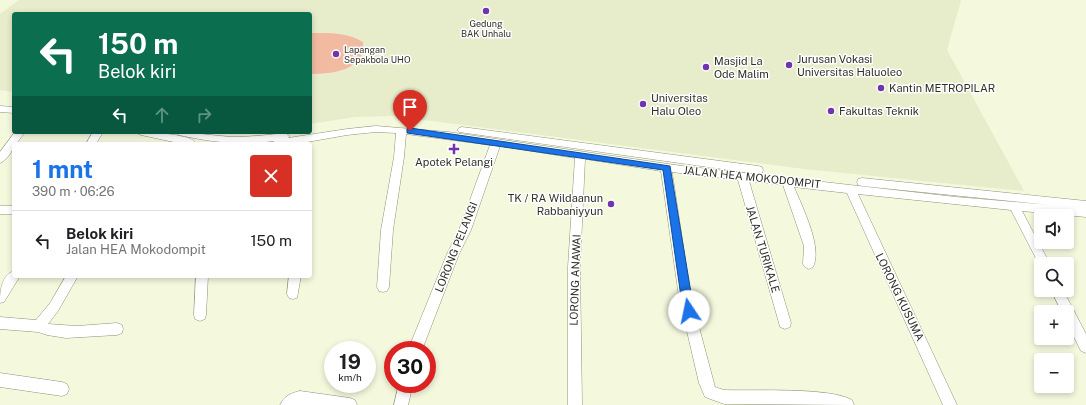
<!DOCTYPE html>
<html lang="id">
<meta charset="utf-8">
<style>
:root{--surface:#fff;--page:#f6f6f6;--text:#202124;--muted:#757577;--line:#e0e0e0;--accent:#1a73e8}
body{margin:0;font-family:"Public Sans",sans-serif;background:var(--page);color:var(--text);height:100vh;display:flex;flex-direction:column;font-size:15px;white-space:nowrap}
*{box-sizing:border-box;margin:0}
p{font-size:13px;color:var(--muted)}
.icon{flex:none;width:22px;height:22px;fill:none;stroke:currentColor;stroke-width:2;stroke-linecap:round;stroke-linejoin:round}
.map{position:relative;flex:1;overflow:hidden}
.sheet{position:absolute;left:12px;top:142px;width:300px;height:136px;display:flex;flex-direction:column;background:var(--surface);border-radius:4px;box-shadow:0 2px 6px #0003}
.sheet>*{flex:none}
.guide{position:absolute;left:12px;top:12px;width:300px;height:122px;border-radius:4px;box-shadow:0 2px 6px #0003;background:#0b6e4f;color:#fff;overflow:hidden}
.tools{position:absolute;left:1034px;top:209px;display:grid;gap:8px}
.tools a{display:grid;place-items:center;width:40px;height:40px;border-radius:4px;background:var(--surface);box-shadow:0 2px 6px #0003;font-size:20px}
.speed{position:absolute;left:324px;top:341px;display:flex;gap:8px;font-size:20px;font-weight:700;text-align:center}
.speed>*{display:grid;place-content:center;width:52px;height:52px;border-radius:50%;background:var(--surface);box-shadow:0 2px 6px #0003;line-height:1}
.speed small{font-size:10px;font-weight:400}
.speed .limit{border:6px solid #d22;background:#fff;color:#111}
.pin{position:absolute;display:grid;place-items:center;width:34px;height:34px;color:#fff;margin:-41px -17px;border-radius:50% 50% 50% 0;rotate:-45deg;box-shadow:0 0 4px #0007}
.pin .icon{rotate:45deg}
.me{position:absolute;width:44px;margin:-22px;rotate:349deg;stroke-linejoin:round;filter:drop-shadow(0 0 3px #0008)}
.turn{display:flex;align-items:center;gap:14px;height:84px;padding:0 20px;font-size:18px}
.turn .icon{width:52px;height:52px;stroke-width:2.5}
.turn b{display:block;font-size:28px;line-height:34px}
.lanes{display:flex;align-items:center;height:38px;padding:0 20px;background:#0003;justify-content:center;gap:20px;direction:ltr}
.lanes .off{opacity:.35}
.round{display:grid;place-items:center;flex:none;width:42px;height:42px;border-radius:4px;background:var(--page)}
.overview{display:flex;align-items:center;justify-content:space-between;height:68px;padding:0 20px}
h1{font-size:24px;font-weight:700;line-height:30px;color:var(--accent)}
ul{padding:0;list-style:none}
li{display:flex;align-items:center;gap:12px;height:60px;padding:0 20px;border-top:1px solid var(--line)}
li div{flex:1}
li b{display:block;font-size:15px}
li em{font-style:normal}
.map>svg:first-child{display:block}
.built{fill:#e7ecca}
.green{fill:#f2baa1}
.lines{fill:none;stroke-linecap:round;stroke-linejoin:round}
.minor-casing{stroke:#8e9279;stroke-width:1}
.minor{fill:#fff;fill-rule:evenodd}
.route{fill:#1a73e8;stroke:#114b97}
.poi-dot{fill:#7035aa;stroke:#fff;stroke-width:1.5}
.labels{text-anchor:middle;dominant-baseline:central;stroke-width:3;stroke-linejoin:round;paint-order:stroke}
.far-poi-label{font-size:9px;fill:#2f3127;stroke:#fff}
.poi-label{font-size:11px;fill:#2f3127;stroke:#fff;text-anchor:start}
.street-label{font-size:11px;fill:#2f3127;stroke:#fff}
</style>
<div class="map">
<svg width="1086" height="405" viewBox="0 0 1086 405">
<rect width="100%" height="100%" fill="#f4f8dd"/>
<path class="built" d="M19 0H961L947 50 1024 191 804 169 393 116 355 117 310 124V14H14V92L0 90V14Z"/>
<path class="green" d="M310 33C330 33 346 32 363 42 366 71 331 74 310 74Z"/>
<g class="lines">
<g class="minor-casing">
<g id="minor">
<path d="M0 106 14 107V113L0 112Z"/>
<path d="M376 126 448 132 682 166 956 197 1050 205 862 186 858 185 857 182 858 179 862 178 1086 201V217L1022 211 1050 264H1041V268L1011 210 858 194 957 405H943L847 193 794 187C802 206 823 248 813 267L809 269 805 267 803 264 804 246 783 185 749 181 791 323 790 327 785 329 780 327 779 323 738 180 672 172 691 297 715 387 724 390C753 391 830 387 852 400L854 405 724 404 705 397 699 383 679 297 661 171 585 159 580 267 582 405H568V267L575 158 500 146 471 230 459 254 422 350H408L447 254 459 230 490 145 406 134 404 157 393 230 389 287 387 291 383 292 379 291 377 287 381 230 394 157 396 133 376 132 347 135 296 144H271L274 141C242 146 211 142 179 135L174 132C194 132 213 136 233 137 250 137 268 135 285 133L290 136 288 138 347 129Z"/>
<path d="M462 127 758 166 762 167 763 170 762 173 758 174 459 132 457 130 459 128Z"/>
<path d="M15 132H25L16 144H14C14 150 6 161 0 163V152Z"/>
<path d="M93 132H103L96 144H86Z"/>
<path d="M136 132C147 132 189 134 195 142L194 144H183L141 135Z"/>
<rect x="0" y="206" width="14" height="8"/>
<path d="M14 271V276H20L4 302 0 303C0 292 1 275 14 271Z"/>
<path d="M66 276H78L58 311 48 324 77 326 117 323 122 325 123 329 122 333 117 335 66 338 47 335 38 332 0 329V317L36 320 50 303Z"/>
<path d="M196 276H208L206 315 205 319 200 321 195 319 194 315Z"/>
<path d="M289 276H301L297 298 293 299 289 298 287 294Z"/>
<path d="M1051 290H1063L1086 334V353L1081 351 1067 323V312H1062Z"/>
<path d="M0 373 62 382 67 384 69 389 67 394 62 396 0 387Z"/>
<path d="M399 384H413L408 405H394Z"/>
<path d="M300 391 350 398 355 400 357 405H280C284 396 291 393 300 391Z"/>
</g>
</g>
<use href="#minor" class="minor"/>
</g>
<path class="route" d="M410 128 670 166 694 311 692 315 689 316 685 315 683 311 663 170 407 133V129Z"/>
<g class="poi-dot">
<circle cx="486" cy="11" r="4"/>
<circle cx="336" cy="54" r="4"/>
<circle cx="789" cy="65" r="4"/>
<circle cx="706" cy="67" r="4"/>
<circle cx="881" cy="88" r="4"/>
<circle cx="643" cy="104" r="4"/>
<circle cx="831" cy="111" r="4"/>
<path d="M452 143h4v4h4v4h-4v4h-4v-4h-4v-4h4z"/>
<circle cx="611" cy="204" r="4"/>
</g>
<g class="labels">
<g class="far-poi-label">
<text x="486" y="23">Gedung<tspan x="486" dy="10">BAK Unhalu</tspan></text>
<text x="344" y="49" text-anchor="start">Lapangan<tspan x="344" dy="10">Sepakbola UHO</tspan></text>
</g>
<g class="poi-label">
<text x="797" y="59">Jurusan Vokasi<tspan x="797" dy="13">Universitas Haluoleo</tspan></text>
<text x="714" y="61">Masjid La<tspan x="714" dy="13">Ode Malim</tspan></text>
<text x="889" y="88">Kantin METROPILAR</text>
<text x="651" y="98">Universitas<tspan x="651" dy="13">Halu Oleo</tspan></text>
<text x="839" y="111">Fakultas Teknik</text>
<text x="454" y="162" text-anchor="middle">Apotek Pelangi</text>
<text x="603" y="198" text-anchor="end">TK / RA Wildaanun<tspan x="603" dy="13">Rabbaniyyun</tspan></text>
</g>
<g class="street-label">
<text transform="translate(752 177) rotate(6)">JALAN HEA MOKODOMPIT</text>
<text transform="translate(456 247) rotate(-68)">LORONG PELANGI</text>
<text transform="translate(763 249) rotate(73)">JALAN TURIKALE</text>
<text transform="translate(575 280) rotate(-88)">LORONG ANAWAI</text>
<text transform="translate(900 297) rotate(64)">LORONG KUSUMA</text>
</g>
</g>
</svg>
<div class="tools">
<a><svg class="icon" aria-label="sound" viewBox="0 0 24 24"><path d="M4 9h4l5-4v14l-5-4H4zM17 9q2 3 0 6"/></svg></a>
<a><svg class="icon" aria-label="search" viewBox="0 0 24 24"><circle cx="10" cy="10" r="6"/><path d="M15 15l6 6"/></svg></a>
<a>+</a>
<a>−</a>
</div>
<div class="speed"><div>19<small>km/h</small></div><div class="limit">30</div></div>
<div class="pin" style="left:410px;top:131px;background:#d93025"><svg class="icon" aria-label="arrive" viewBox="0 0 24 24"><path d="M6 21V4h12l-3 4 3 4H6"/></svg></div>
<svg class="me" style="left:689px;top:311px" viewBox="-20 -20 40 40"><circle r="19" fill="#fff"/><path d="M0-13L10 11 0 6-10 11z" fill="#1a73e8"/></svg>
<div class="guide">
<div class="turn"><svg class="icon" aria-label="left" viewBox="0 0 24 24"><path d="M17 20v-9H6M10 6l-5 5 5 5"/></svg><div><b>150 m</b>Belok kiri</div></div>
<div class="lanes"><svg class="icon" aria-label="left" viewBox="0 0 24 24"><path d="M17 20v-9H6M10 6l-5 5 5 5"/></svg><svg class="icon off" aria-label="ahead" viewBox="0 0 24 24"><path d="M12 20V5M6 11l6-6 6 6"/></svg><svg class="icon off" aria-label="right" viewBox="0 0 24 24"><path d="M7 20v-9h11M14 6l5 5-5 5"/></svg></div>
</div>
<section class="sheet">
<div class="overview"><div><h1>1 mnt</h1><p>390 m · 06:26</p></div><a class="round" style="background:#d93025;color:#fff"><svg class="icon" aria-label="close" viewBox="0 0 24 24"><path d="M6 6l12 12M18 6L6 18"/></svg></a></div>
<ul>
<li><svg class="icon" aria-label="left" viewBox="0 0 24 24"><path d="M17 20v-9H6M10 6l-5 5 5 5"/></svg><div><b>Belok kiri</b><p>Jalan HEA Mokodompit</p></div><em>150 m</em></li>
</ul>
</section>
</div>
